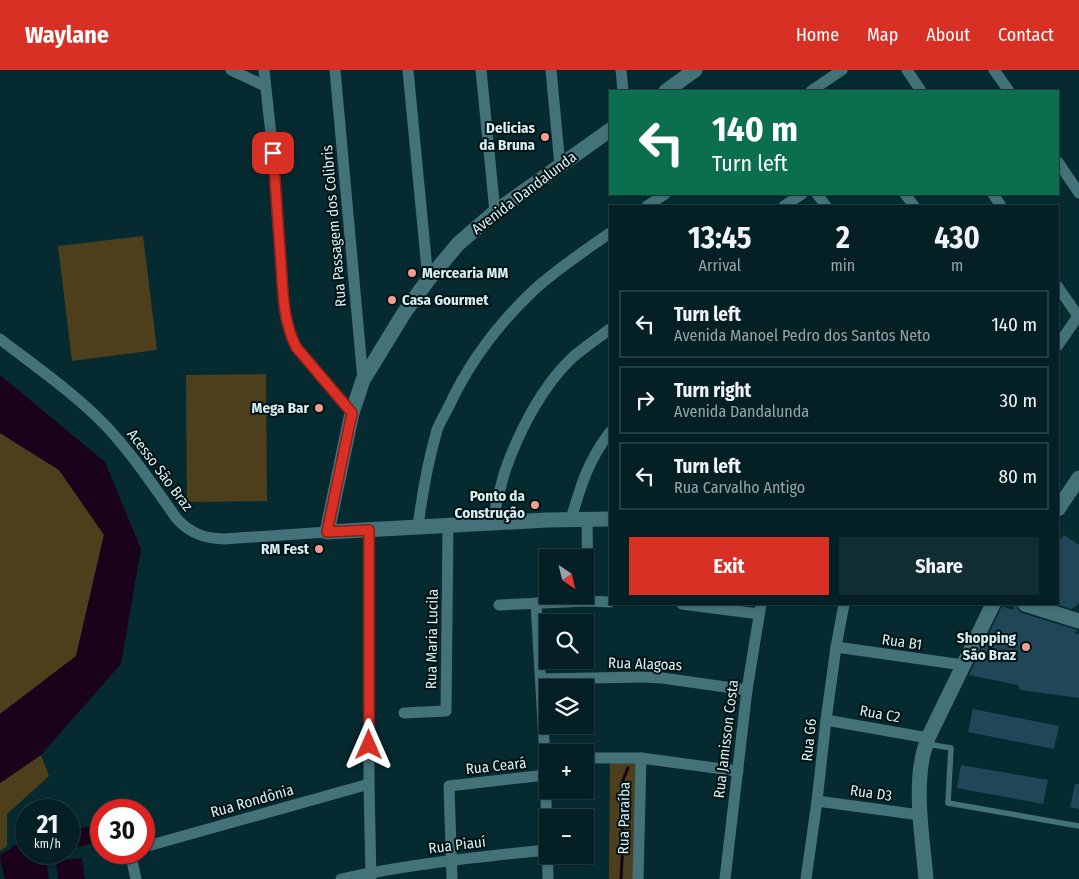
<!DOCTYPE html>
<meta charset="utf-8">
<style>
:root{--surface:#042024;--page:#122d31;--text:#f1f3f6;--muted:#97a3a6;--line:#253e41;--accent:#d93025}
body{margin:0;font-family:"Fira Sans Condensed",sans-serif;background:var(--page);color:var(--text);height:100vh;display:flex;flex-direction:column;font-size:19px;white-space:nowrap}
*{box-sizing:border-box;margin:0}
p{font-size:16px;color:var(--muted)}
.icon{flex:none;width:28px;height:28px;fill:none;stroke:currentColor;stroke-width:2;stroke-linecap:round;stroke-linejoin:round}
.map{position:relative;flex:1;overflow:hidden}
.sheet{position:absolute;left:609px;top:135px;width:450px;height:400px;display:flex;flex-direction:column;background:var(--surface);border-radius:0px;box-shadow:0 1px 4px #0004,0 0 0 1px var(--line)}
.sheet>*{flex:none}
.hud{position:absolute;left:609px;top:20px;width:450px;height:105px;border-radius:0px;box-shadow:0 1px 4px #0004,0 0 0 1px var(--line);background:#0b6e4f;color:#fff;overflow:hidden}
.needle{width:32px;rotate:145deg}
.buttons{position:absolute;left:539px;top:479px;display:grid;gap:10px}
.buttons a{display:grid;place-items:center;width:55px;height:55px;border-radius:0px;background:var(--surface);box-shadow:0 1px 4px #0004,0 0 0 1px var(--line);font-size:25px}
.speed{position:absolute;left:15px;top:729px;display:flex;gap:10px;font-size:25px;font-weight:700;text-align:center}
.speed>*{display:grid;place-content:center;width:65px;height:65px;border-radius:50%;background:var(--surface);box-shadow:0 1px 4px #0004,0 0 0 1px var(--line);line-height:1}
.speed small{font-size:12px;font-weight:400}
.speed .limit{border:8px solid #d22;background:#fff;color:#111}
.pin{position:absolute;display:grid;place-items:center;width:42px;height:42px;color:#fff;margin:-21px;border-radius:10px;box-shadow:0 2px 8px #0006}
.me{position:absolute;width:55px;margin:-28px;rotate:0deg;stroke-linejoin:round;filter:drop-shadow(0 0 4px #0008)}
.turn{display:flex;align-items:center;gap:18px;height:105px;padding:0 20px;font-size:22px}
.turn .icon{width:65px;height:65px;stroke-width:2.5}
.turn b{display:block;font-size:35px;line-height:42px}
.eta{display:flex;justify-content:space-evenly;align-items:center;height:85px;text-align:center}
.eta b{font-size:30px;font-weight:700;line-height:35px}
.cta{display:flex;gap:10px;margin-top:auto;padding:10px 20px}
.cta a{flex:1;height:58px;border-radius:0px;background:var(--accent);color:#fff;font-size:20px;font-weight:700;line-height:58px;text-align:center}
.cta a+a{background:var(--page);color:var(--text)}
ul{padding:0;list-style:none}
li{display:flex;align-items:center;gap:15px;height:68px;margin:0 10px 8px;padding:0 10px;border:2px solid var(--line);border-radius:0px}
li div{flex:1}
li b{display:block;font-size:19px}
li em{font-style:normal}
header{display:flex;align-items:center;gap:30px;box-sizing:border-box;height:70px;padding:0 25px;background:var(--accent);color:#fff}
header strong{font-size:24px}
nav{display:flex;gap:28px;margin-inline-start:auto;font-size:18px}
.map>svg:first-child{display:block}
.green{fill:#4d3f1c}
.water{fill:#1a021b}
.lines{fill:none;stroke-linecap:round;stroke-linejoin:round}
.stream{stroke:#1a021b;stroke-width:3}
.building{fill:#204757}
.service{stroke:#447279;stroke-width:5.5}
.minor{stroke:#447279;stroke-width:11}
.tertiary{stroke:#447279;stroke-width:15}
.route-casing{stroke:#8d1f18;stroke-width:12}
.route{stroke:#d93025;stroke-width:9}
.poi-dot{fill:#f59c92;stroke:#011214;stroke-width:2}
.labels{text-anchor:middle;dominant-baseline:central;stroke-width:4;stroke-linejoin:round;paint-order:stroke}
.poi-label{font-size:15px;font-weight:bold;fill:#d7eff2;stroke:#011214;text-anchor:end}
.street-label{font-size:15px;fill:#d7eff2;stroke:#011214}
</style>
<header>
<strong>Waylane</strong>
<nav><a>Home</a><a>Map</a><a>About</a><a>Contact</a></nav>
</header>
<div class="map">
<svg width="1079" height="809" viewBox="0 0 1079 809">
<rect width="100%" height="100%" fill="#052b30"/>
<g class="green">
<path d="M143 166 157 280 72 291 58 176Z"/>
<path d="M266 304 267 431 187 432 186 305Z"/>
<path d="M0 363 59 400 104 464 76 587 0 644Z"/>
<path d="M41 685 49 706 7 744V776L0 781V713Z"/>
<path d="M610 690 636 691 633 809H609Z"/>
</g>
<g class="water">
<path d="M0 305 105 392 141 479 121 594 41 685 0 713V644L76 586 104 465 59 400 0 363Z"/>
<path d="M89 756 94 773 69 779V761Z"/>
<path d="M24 770 26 771V782L41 783 46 787 49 809H5L1 793 0 785Z"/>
<path d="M82 788 85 809H58L56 791Z"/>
</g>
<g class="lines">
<path class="stream" d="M621 809 623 769 621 747 625 720 623 710 628 698"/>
</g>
<g class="building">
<path d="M1064 465 1079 475V533L1076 536 1071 539 1055 534H1058V473Z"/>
<path d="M1014 534H1016L1018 540 1022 543 1077 560 1075 564H1079V628L1020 620 1018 615 969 605 1002 536 1013 540Z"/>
<path d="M973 639 1059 656 1054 679 968 662Z"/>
<path d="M961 695 1048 710 1043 734 957 718Z"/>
<path d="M1075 714H1079V739L1070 737Z"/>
</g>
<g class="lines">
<path class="service" d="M927 674 951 678 948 733 1079 756"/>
<g class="minor">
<path d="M231 0 265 16"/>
<path d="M264 0 273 83 284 236C286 251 289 264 296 277L352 343"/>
<path d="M335 0 363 310"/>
<path d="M408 0 428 210"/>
<path d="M481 0 495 142"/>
<path d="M551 0 560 96"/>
<path d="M621 0 623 21"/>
<path d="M907 0 921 21"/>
<path d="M994 0 1009 21"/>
<path d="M811 21 842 0"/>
<path d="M1058 92 1079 123"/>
<path d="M817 124 826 136"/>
<path d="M905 124 914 136"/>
<path d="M993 124 1001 136"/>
<path d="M647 136 665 124"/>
<path d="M784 136 802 124"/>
<path d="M1058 217 1078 246"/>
<path d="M0 269C35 296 74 323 104 354 132 383 154 417 177 449 191 464 204 468 224 469L327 462"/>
<path d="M1058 275 1079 245"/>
<path d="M571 449C581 415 588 391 610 362"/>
<path d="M587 450 588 531"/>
<path d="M492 453C496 436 500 418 505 401 519 361 542 316 573 287 585 277 598 268 610 259"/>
<path d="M418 457C422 424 428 392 437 360 440 352 445 344 449 336 469 293 499 253 534 220 557 199 584 181 610 163"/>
<path d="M369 461V714L371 809"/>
<path d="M536 533 545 688 548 809"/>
<path d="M682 534 759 544"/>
<path d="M499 535 588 531 610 532"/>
<path d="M836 577 963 595"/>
<path d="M541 609 642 607 662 608 747 620"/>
<path d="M404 643 446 641 448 456"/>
<path d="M826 650 928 668"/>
<path d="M585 688H641L738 701"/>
<path d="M817 731 920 745"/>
<path d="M144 777 369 714"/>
<path d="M130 782 136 809"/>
<path d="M341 809C409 794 478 787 547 780"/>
<path d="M452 809 449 716 546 705"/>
<path d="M638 809 641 688"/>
<path d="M725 809 747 620 761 534"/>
<path d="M806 809 817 731 826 650 836 577 844 534"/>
</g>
<g class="tertiary">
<path d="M666 21 695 0"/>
<path d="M610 60 495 142 458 174 428 210 404 243 363 310 352 343 327 462 547 450 610 449"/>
<path d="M1058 439 1079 408"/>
<path d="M1025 534 1079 551"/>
<path d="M926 809C923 773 915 725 922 690 923 682 926 675 928 668L993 534"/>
</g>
</g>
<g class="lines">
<g class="route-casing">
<path id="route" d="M273 83C276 120 278 157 281 194 283 223 283 250 296 277L352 343 327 462 369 460V675"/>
</g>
<use href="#route" class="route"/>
</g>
<g class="poi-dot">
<circle cx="545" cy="67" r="5"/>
<circle cx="412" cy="203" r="5"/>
<circle cx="392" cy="230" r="5"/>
<circle cx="319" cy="338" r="5"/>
<circle cx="535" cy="435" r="5"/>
<circle cx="319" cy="479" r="5"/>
<circle cx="1026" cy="577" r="5"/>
</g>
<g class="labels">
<g class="poi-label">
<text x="535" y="58">Delicias<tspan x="535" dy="17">da Bruna</tspan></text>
<text x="422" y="203" text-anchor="start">Mercearia MM</text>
<text x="402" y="230" text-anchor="start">Casa Gourmet</text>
<text x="309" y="338">Mega Bar</text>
<text x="525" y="426">Ponto da<tspan x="525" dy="17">Construção</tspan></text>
<text x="309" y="479">RM Fest</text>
<text x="1016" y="568">Shopping<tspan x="1016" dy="17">São Braz</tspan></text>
</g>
<g class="street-label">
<text transform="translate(524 123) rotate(-37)">Avenida Dandalunda</text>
<text transform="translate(334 156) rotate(-95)">Rua Passagem dos Colibris</text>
<text transform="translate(160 400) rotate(53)">Acesso São Braz</text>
<text transform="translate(432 569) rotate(-89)">Rua Maria Lucila</text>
<text transform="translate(902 572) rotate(8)">Rua B1</text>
<text transform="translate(645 594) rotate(2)">Rua Alagoas</text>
<text transform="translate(880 644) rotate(10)">Rua C2</text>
<text transform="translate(726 669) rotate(-83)">Rua Jamisson Costa</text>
<text transform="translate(809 670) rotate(-84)">Rua G6</text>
<text transform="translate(496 696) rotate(-6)">Rua Ceará</text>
<text transform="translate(871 723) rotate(8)">Rua D3</text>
<text transform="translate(252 731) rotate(-16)">Rua Rondônia</text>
<text transform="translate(624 748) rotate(-89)">Rua Paraíba</text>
<text transform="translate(457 775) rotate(-7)">Rua Piauí</text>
</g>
</g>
</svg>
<div class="buttons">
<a><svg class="needle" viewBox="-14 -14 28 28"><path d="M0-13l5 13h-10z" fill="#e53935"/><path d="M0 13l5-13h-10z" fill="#97a3a6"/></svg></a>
<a><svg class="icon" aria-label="search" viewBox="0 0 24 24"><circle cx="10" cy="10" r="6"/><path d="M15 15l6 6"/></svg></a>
<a><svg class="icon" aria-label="layers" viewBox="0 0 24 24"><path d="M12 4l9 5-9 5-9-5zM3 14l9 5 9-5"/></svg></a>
<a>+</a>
<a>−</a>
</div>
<div class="speed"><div>21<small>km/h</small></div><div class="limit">30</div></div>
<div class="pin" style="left:273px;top:83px;background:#d93025"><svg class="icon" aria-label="arrive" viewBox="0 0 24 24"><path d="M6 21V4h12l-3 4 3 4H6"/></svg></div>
<svg class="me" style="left:369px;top:675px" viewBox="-20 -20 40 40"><path d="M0-17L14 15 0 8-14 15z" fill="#d93025" stroke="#fff" stroke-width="4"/></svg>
<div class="hud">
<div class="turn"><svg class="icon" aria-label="left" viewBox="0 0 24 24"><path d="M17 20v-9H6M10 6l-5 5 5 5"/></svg><div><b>140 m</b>Turn left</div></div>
</div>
<section class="sheet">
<div class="eta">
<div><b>13:45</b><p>Arrival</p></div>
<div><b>2</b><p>min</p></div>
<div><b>430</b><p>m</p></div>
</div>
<ul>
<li><svg class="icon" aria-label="left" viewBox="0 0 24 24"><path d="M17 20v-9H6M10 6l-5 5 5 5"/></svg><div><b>Turn left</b><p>Avenida Manoel Pedro dos Santos Neto</p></div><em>140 m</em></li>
<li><svg class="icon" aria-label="right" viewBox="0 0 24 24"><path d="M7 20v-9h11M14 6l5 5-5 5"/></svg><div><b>Turn right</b><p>Avenida Dandalunda</p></div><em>30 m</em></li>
<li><svg class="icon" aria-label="left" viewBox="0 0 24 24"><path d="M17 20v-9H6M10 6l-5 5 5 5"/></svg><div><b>Turn left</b><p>Rua Carvalho Antigo</p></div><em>80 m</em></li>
</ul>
<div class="cta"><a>Exit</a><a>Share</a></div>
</section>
</div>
